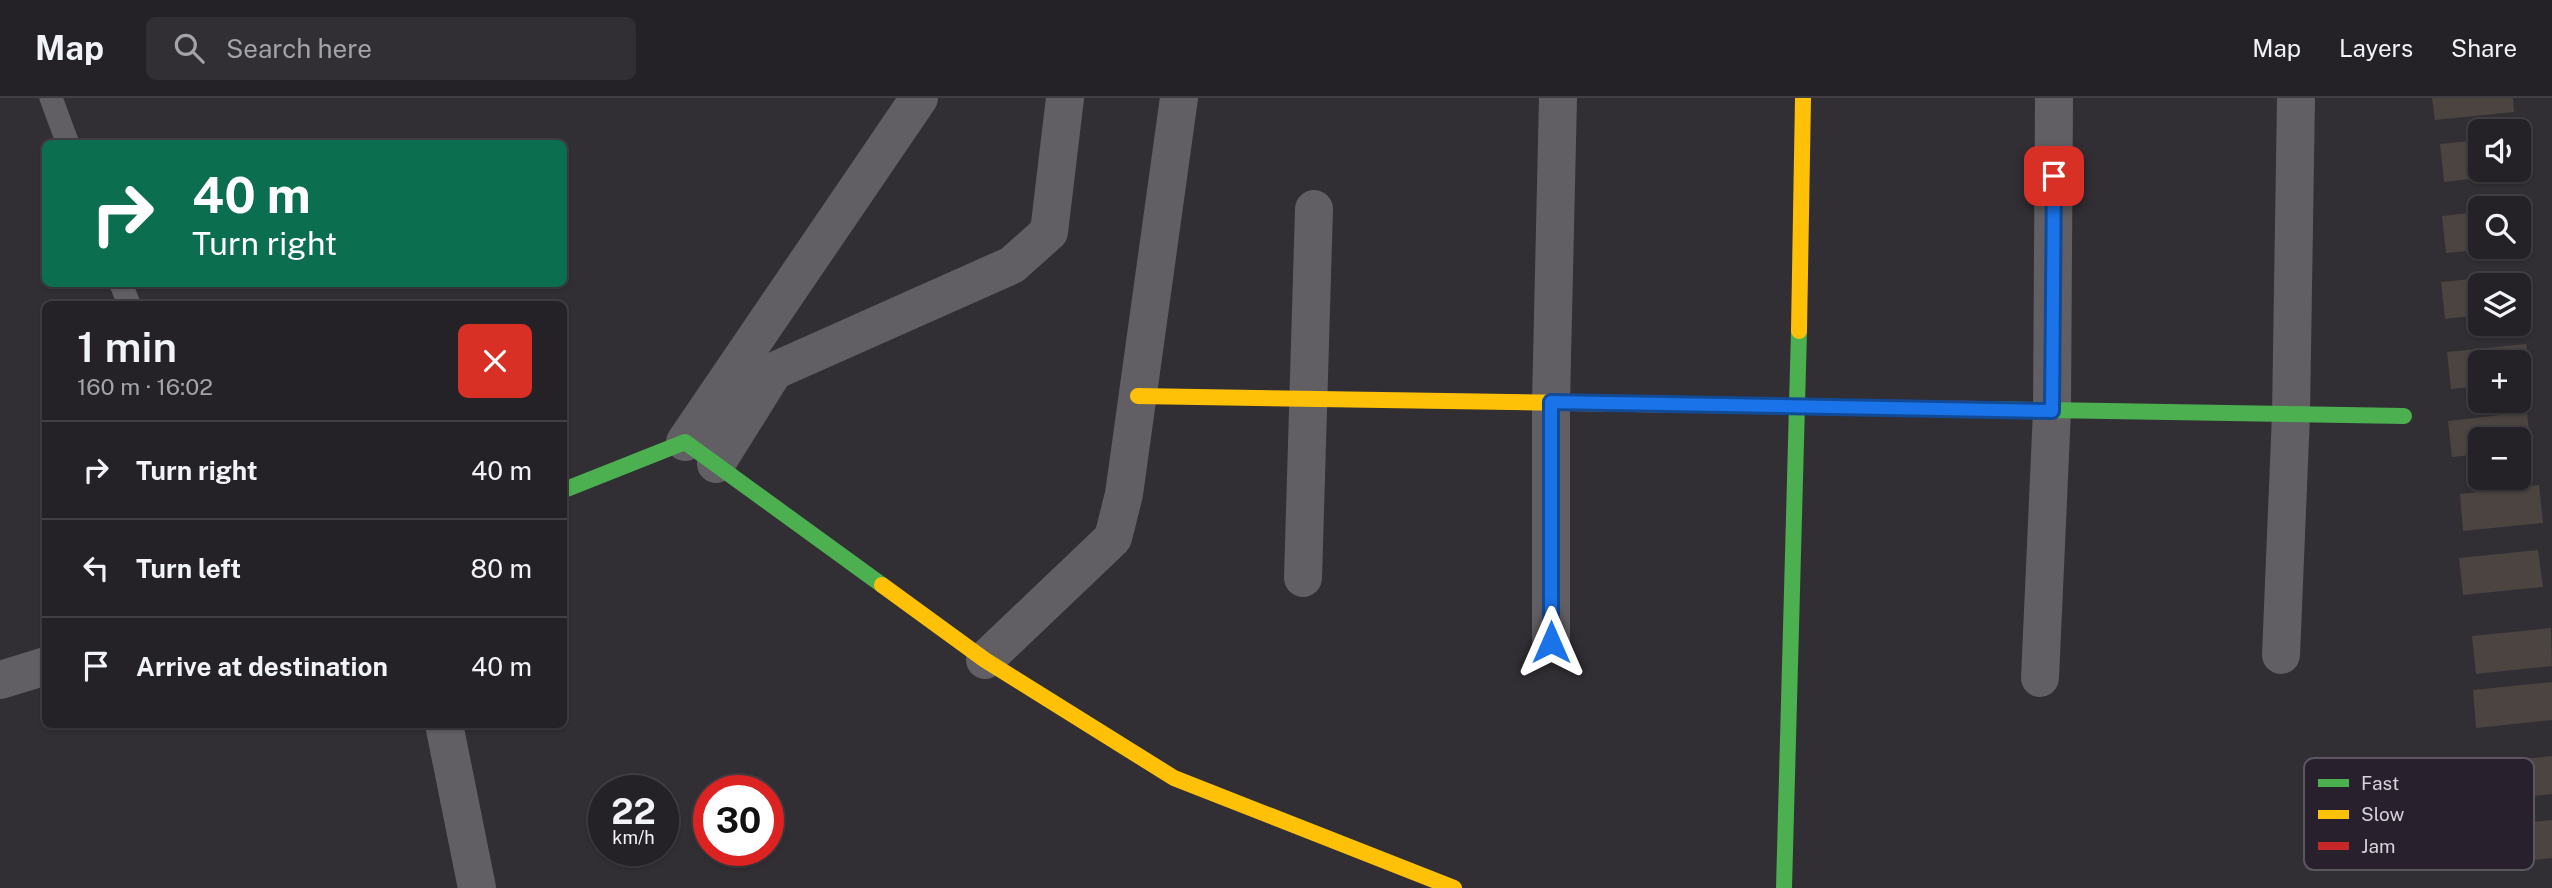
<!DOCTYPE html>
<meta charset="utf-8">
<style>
:root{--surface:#252227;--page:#312f33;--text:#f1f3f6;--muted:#a3a4a7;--line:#423f44}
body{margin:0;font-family:"Public Sans",sans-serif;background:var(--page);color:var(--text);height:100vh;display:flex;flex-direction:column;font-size:26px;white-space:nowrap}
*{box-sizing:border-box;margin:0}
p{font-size:23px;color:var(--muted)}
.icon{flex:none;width:38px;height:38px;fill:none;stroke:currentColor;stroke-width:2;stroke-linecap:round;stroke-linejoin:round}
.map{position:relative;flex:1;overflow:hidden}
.panel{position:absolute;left:42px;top:203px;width:525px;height:427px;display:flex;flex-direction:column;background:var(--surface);border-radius:10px;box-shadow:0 2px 5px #0004,0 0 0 2px var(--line)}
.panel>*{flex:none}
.guide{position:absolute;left:42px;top:42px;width:525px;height:147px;border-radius:10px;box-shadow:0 2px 5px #0004,0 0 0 2px var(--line);background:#0b6e4f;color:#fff;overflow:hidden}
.buttons{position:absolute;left:2468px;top:21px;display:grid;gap:14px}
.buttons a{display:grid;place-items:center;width:63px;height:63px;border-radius:10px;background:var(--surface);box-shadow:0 2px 5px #0004,0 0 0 2px var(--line);font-size:35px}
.speed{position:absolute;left:588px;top:677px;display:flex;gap:14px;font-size:35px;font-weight:700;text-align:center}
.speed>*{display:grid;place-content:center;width:91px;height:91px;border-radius:50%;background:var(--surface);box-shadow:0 2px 5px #0004,0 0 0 2px var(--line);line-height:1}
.speed small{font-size:18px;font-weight:400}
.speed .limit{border:10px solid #d22;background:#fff;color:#111}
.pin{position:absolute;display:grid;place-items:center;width:60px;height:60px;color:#fff;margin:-30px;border-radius:14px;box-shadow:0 4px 10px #0006}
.me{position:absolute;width:77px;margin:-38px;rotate:0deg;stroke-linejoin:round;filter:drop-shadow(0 0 5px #0008)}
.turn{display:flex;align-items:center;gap:24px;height:147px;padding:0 35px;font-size:32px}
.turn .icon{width:91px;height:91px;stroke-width:2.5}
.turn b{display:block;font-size:49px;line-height:60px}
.round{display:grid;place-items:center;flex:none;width:74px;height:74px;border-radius:10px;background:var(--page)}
.headline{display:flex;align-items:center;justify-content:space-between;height:119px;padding:0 35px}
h1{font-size:42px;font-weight:600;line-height:52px}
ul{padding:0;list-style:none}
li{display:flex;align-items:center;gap:21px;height:98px;padding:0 35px;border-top:2px solid var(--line)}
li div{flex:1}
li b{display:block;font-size:26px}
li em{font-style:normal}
header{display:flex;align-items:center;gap:42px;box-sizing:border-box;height:98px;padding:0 35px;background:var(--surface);border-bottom:2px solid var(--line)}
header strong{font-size:33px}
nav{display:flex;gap:38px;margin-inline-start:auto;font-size:24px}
.search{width:490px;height:63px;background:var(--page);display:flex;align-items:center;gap:18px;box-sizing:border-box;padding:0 24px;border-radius:10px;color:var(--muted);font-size:26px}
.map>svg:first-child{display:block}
.building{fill:#4b4441}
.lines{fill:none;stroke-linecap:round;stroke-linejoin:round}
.lane{stroke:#625f64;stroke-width:23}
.street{stroke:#625f64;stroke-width:38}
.fast{stroke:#4caf50;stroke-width:16}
.slow{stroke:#ffc107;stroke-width:16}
.jam{stroke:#c62828;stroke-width:16}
.route-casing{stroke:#114b97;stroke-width:18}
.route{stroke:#1a73e8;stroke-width:12}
.key{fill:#28212d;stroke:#5c5661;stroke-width:2}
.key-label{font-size:19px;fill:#d6d2da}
</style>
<header>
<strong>Map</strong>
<div class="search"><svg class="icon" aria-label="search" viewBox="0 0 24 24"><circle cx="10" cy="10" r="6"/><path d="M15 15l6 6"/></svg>Search here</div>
<nav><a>Map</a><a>Layers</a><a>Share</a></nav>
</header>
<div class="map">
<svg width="2552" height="790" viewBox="0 0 2552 790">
<rect width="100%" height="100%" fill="#312e34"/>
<g class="building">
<path d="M2432 0H2513L2514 14 2435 22Z"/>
<path d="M2518 41 2524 75 2444 84 2440 46 2480 42V72H2518Z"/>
<path d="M2521 109 2525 147H2518V110Z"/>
<path d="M2480 114V149L2488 151 2446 155 2442 118Z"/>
<path d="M2520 176 2524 212 2518 213V187H2480V217L2445 221 2441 184Z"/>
<path d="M2526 246 2531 283 2518 284V264H2480V288L2451 291 2447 254Z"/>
<path d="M2527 314 2531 351 2518 352V341H2480V356L2452 359 2448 323Z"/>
<path d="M2539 387 2543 425 2463 433 2460 396Z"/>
<path d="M2538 452 2543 489 2463 497 2459 460Z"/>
<path d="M2551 530 2552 568 2476 576 2472 538Z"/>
<path d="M2552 584V622L2476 630 2473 592Z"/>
<path d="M2552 658V696L2482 703 2478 666Z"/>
<path d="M2552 722V760L2486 767 2482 729Z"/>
</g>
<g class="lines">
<g class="lane">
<path d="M51 0 68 46"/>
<path d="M121 186 129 206"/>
</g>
<g class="street">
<path d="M685 344 919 0"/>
<path d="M716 366 774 273 1012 167 1049 134 1065 0"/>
<path d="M1303 480 1314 111"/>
<path d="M1551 544V304L1558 0"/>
<path d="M2281 557 2291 316 2296 0"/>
<path d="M985 562 1113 440 1124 396 1179 0"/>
<path d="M2040 580 2052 313 2054 0"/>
<path d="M0 582 46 568"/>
<path d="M444 626 477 790"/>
</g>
<g class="fast">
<path d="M1981 311 2404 318"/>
<path d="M564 392 685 344 882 487"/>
<path d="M1784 790 1799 233"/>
</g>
<g class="slow">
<path d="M1799 233 1803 0"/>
<path d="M1138 298 1695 307"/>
<path d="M882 487 985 562 1174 680 1454 790"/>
</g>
<path class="jam" d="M1695 307 1981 311"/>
</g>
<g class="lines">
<g class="route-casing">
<path id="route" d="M1551 544V304L2052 313 2054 78"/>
</g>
<use href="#route" class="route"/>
</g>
<rect x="2304" y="660" width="230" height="112" rx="10" class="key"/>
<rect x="2318" y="681" width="31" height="8" fill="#4caf50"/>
<rect x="2318" y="712" width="31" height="9" fill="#ffc107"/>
<rect x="2318" y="744" width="31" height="8" fill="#c62828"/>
<g class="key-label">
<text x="2361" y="692">Fast</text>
<text x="2361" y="723">Slow</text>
<text x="2361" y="755">Jam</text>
</g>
</svg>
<div class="buttons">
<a><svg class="icon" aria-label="sound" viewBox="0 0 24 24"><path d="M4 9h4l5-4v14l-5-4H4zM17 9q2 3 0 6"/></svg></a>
<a><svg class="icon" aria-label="search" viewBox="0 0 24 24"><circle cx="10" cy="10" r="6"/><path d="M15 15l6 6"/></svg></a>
<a><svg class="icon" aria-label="layers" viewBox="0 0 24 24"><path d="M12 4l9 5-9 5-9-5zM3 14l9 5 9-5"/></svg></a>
<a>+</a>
<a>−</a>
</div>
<div class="speed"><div>22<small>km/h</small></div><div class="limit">30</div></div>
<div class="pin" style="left:2054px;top:78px;background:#d93025"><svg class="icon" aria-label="arrive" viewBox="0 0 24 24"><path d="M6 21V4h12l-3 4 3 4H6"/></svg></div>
<svg class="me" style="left:1551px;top:544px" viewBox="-20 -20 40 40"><path d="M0-17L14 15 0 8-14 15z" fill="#1a73e8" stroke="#fff" stroke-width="4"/></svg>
<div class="guide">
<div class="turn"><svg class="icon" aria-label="right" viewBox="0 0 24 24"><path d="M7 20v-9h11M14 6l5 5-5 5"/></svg><div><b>40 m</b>Turn right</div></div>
</div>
<section class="panel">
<div class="headline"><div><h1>1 min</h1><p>160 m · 16:02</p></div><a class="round" style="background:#d93025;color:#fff"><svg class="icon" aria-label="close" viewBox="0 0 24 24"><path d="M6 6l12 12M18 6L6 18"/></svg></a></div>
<ul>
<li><svg class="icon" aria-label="right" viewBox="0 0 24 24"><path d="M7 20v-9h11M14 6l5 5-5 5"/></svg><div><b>Turn right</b></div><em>40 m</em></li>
<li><svg class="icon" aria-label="left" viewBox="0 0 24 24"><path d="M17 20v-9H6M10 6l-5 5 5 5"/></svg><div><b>Turn left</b></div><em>80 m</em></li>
<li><svg class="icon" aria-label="arrive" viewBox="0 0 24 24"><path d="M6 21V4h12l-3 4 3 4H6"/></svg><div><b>Arrive at destination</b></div><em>40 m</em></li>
</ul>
</section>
</div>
